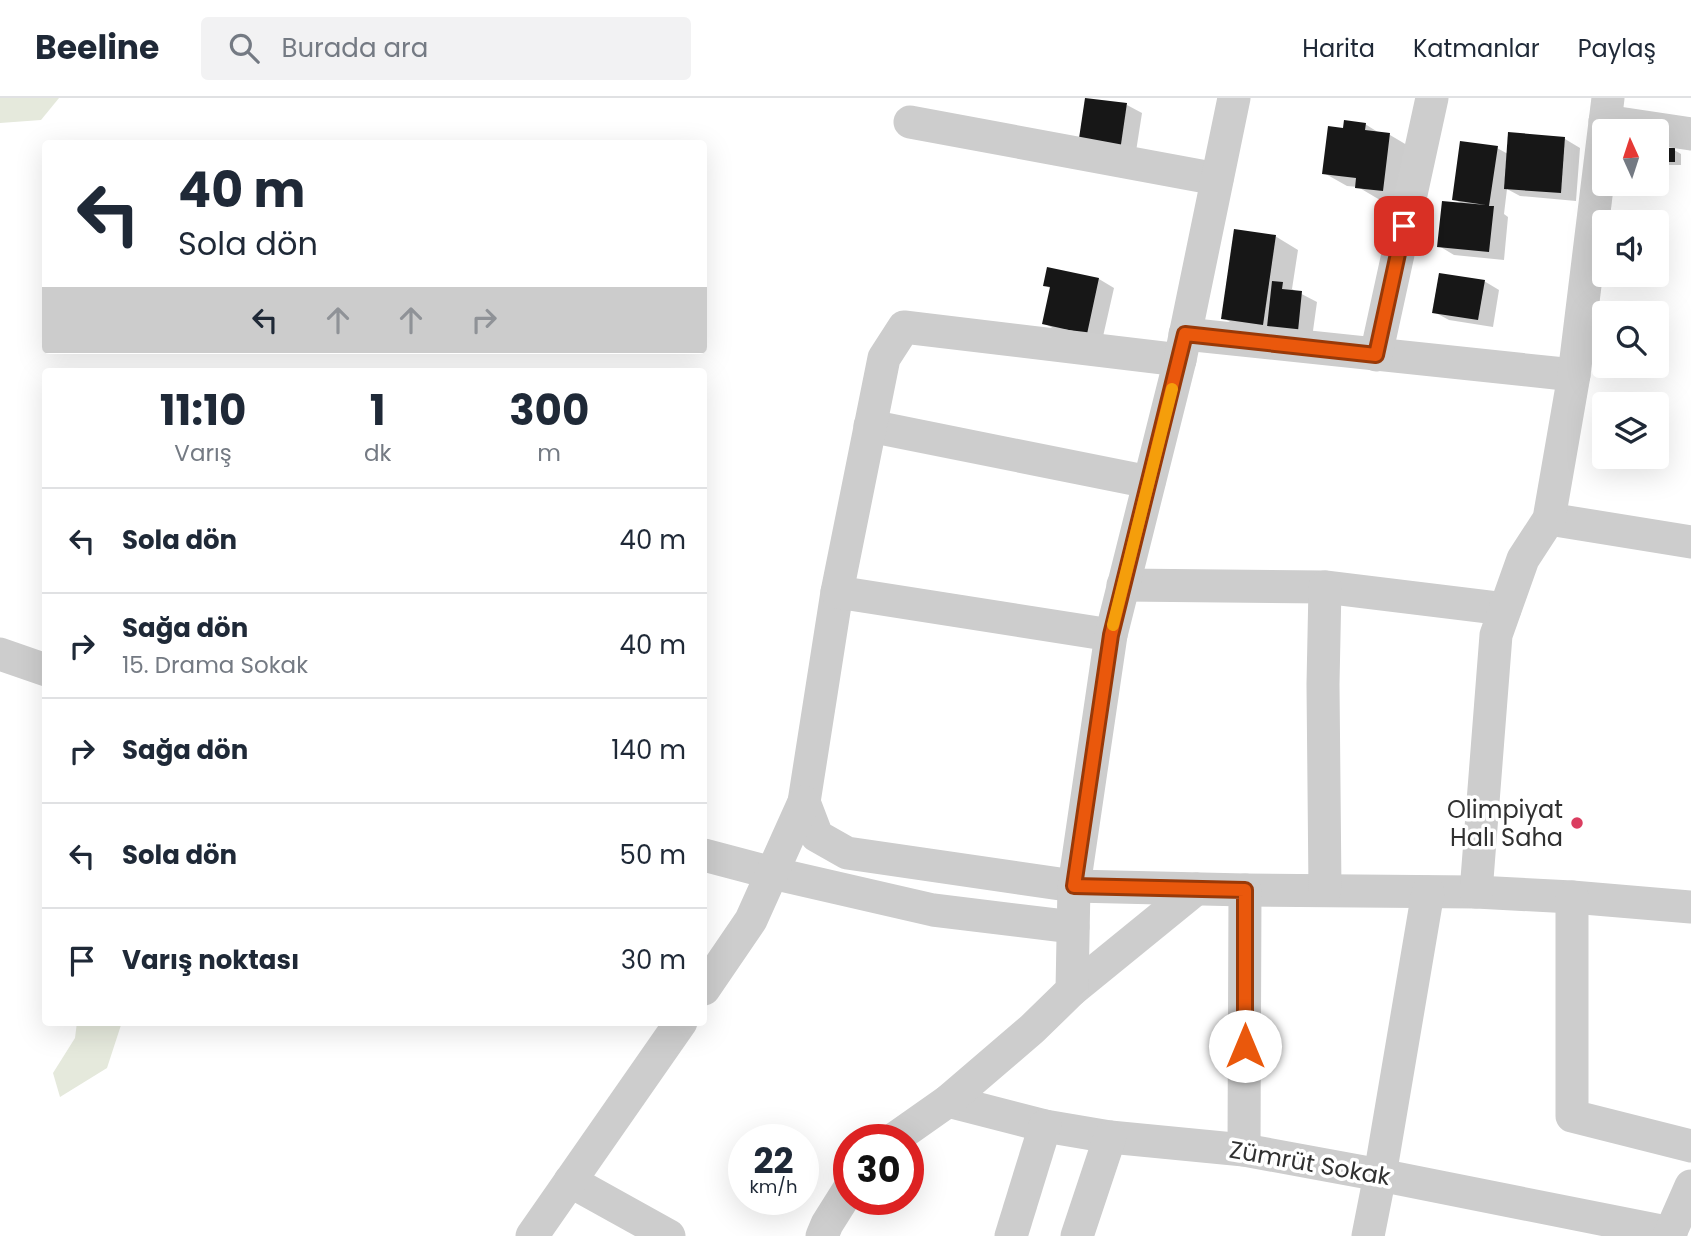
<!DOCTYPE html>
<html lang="tr">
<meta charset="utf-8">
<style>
:root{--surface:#fff;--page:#f2f2f3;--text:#1f2937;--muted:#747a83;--line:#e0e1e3}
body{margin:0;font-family:Poppins,sans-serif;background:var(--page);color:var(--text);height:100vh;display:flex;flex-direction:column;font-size:26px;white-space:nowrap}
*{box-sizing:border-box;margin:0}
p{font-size:23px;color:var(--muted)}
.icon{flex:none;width:38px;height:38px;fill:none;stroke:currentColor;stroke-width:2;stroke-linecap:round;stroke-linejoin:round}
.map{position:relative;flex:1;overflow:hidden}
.drawer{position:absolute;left:42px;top:270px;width:665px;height:658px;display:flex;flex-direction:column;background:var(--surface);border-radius:7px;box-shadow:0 7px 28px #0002}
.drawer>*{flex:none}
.banner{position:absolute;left:42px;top:42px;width:665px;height:214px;border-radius:7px;box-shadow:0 7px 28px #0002;background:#fff;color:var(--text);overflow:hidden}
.needle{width:46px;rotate:357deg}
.fabs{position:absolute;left:1592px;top:21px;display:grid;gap:14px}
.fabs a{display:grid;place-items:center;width:77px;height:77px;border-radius:7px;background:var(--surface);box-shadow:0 7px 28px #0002;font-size:35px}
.speed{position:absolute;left:728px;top:1026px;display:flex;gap:14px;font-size:35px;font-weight:700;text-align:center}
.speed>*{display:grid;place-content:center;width:91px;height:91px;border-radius:50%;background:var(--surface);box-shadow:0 7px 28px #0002;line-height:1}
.speed small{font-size:18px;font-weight:400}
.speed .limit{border:10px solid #d22;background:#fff;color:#111}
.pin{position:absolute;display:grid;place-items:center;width:60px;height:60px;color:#fff;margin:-30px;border-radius:14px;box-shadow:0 4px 10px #0006}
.me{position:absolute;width:77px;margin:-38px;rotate:0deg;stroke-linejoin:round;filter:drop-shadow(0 0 5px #0008)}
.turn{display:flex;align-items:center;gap:24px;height:147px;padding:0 21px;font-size:32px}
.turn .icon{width:91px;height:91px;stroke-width:2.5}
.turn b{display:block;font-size:49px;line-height:60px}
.lanes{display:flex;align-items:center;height:66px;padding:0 21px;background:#0003;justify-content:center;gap:35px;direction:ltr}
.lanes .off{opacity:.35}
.eta{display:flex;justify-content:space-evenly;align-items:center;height:119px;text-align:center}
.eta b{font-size:42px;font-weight:700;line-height:49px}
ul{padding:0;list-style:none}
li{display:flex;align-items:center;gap:21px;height:105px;padding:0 21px;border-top:2px solid var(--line)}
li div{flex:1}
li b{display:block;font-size:26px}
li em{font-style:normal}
header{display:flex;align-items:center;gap:42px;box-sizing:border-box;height:98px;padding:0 35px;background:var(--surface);border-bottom:2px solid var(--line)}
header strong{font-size:33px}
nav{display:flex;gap:38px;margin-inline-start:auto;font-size:24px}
.search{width:490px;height:63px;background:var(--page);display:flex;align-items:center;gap:18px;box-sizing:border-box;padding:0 24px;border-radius:7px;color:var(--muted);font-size:26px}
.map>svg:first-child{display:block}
.green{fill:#e5e9dc}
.shadow{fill:#0003}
.building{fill:#171717}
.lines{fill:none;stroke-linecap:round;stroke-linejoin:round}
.minor{stroke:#cdcdcd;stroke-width:33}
.route-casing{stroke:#983908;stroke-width:18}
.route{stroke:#ea580c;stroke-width:12}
.slow{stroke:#f59e0b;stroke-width:12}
.poi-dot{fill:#db3d60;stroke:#fff;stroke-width:2.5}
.labels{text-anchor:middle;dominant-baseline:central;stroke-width:7;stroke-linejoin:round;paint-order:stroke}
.poi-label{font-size:24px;fill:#303030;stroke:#fff;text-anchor:end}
.street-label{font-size:24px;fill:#303030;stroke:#fff}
</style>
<header>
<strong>Beeline</strong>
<div class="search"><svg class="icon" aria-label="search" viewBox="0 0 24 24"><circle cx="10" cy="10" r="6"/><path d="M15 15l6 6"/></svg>Burada ara</div>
<nav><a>Harita</a><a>Katmanlar</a><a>Paylaş</a></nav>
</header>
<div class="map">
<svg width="1691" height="1138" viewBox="0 0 1691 1138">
<rect width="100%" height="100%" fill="#fff"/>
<g class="green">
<path d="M0 0H59L41 22 0 25Z"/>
<path d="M77 924H120L121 927 107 970 60 999 53 975 75 940Z"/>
</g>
<g class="shadow">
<path d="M1127 7 1142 15 1135 60 1095 54Z"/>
<path d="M1365 26 1381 36 1390 37 1412 50 1405 105 1380 102 1358 89 1347 88 1324 75 1345 32Z"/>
<path d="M1565 41 1580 50 1576 103 1520 98 1507 91 1504 116 1508 119 1504 162 1454 157 1439 148 1464 107 1454 101 1497 50 1508 56Z"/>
<path d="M1657 52H1674L1681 56V67H1657Z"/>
<path d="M1275 138 1298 152 1292 191 1317 204 1312 240 1246 233 1223 220Z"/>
<path d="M1048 171 1099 181 1114 190 1102 243 1059 234 1044 225 1051 191 1045 187Z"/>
<path d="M1484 183 1499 192 1493 229 1449 222 1434 214Z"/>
</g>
<g class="building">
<path d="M1085 0 1127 5 1120 53 1078 47Z"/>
<path d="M1344 22 1366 25 1365 32 1390 35 1383 93 1355 90 1356 80 1322 76 1328 28 1343 30Z"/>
<path d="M1508 34 1565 39 1561 95 1504 91Z"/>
<path d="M1460 43 1498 48 1489 108H1494L1489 154 1437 149 1442 103 1486 107 1452 102Z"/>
<rect x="1657" y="50" width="18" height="14"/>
<path d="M1234 131 1276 137 1263 227 1221 221Z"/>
<path d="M1047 169 1099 180 1087 236 1042 226 1050 189 1043 188Z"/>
<path d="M1439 175 1485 182 1478 222 1432 215Z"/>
<path d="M1272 183 1283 184 1282 191 1302 193 1298 233 1267 229Z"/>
</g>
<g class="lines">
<g class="minor">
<path d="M1605 23 1691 36"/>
<path d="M910 24 1217 81"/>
<path d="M1185 236 1574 277"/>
<path d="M1376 257 1432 0"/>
<path d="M870 328 1149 384"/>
<path d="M1549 421 1691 444"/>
<path d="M1123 487 1325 489 1505 511"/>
<path d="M837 494 804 704 817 738 847 755 1074 788 1245 792 1476 794 1572 799 1691 809"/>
<path d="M1111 537 837 494 884 260 904 229 1180 262"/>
<path d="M0 556 46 572"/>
<path d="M704 757 772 775 933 812 1073 829"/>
<path d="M1325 792 1323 586 1325 489"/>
<path d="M1476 794 1496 537 1523 461 1549 421 1574 277 1608 0"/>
<path d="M1572 799V1018L1691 1048"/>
<path d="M704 891 751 822 804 704"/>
<path d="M1072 892 1196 791"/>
<path d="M948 1003 1045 1028 1110 1039 1244 1052 1380 1077 1671 1135"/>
<path d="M894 1041 948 1003 1032 931 1072 892 1074 788 1111 537 1180 262 1234 0"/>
<path d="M1244 1052 1245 792"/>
<path d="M570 1083 669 1138"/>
<path d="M532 1138 681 924"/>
<path d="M822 1138 827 1126 849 1091"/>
<path d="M1011 1138 1045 1028"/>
<path d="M1077 1138 1110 1039"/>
<path d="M1368 1138 1380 1077 1428 794"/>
<path d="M1669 1138 1691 1088"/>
</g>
</g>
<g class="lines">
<g class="route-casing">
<path id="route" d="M1245 948V792L1074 788 1111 537 1185 236 1376 257 1404 128"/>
</g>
<use href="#route" class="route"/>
<path class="slow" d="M1113 527 1172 291"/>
</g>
<circle class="poi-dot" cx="1577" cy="725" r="7"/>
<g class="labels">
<g class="poi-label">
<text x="1563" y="711">Olimpiyat<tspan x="1563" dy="28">Halı Saha</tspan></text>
</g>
<g class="street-label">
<text transform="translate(1310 1065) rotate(10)">Zümrüt Sokak</text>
</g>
</g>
</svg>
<div class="fabs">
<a><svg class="needle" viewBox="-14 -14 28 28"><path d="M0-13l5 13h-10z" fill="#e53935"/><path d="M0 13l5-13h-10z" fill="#747a83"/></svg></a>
<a><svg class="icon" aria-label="sound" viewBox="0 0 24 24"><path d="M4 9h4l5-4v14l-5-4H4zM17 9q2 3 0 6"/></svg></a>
<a><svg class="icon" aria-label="search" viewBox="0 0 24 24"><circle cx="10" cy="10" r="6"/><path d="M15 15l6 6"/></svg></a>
<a><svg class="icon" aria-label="layers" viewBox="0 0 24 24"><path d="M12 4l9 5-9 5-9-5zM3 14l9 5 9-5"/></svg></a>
</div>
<div class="speed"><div>22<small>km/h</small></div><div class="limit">30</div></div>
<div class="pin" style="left:1404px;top:128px;background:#d93025"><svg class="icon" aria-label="arrive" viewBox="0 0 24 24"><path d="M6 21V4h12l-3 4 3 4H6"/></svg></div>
<svg class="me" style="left:1245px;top:948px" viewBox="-20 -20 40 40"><circle r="19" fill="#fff"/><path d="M0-13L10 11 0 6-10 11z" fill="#ea580c"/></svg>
<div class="banner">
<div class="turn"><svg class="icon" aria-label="left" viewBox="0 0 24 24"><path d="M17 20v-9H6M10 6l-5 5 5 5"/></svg><div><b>40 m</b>Sola dön</div></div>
<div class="lanes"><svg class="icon" aria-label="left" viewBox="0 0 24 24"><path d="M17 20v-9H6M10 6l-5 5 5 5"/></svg><svg class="icon off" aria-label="ahead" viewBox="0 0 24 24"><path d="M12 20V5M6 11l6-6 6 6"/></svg><svg class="icon off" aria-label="ahead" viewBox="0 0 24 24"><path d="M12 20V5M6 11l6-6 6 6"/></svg><svg class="icon off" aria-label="right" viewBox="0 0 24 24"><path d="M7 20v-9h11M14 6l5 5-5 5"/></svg></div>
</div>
<section class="drawer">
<div class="eta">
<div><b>11:10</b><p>Varış</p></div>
<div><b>1</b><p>dk</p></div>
<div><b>300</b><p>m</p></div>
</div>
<ul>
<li><svg class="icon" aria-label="left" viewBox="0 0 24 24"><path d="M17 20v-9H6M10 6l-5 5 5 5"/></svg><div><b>Sola dön</b></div><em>40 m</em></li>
<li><svg class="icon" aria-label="right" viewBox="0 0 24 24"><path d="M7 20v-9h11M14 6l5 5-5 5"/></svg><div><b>Sağa dön</b><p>15. Drama Sokak</p></div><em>40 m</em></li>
<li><svg class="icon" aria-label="right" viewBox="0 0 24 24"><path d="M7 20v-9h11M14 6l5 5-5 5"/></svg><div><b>Sağa dön</b></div><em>140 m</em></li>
<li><svg class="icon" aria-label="left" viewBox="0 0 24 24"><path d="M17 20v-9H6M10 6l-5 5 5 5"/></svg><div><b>Sola dön</b></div><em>50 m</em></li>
<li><svg class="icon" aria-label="arrive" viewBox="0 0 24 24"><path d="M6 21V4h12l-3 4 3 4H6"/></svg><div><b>Varış noktası</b></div><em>30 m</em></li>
</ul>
</section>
</div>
